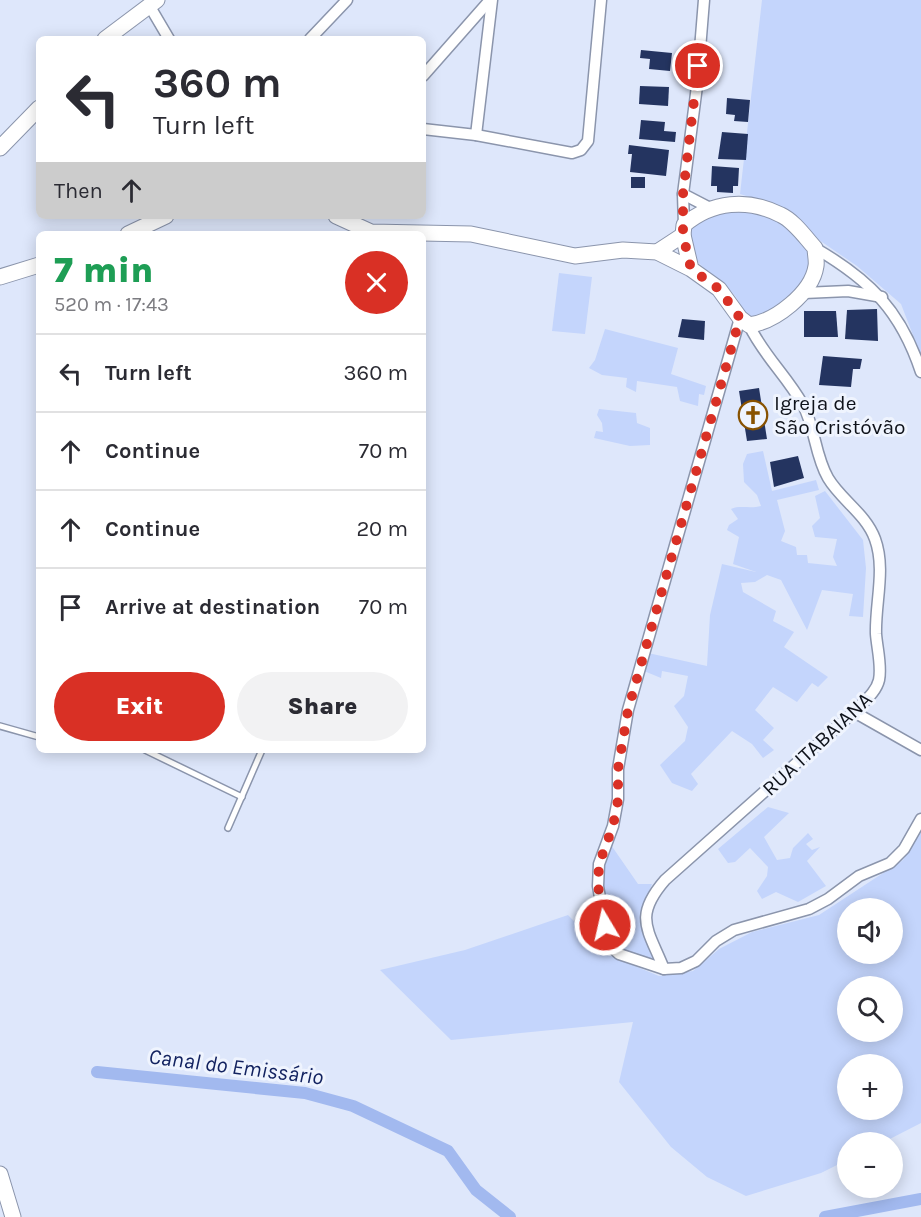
<!DOCTYPE html>
<meta charset="utf-8">
<style>
:root{--surface:#fff;--page:#f2f2f3;--text:#2b2b33;--muted:#7c7c81;--line:#e1e1e2;--accent:#d93025}
body{margin:0;font-family:Karla,sans-serif;background:var(--page);color:var(--text);height:100vh;display:flex;flex-direction:column;font-size:22px;white-space:nowrap}
*{box-sizing:border-box;margin:0}
p{font-size:20px;color:var(--muted)}
.icon{flex:none;width:33px;height:33px;fill:none;stroke:currentColor;stroke-width:2;stroke-linecap:round;stroke-linejoin:round}
.map{position:relative;flex:1;overflow:hidden}
.sheet{position:absolute;left:36px;top:231px;width:390px;height:522px;display:flex;flex-direction:column;background:var(--surface);border-radius:9px;box-shadow:0 3px 15px #0003}
.sheet>*{flex:none}
.banner{position:absolute;left:36px;top:36px;width:390px;height:183px;border-radius:9px;box-shadow:0 3px 15px #0003;background:#fff;color:var(--text);overflow:hidden}
.controls{position:absolute;left:837px;top:898px;display:grid;gap:12px}
.controls a{display:grid;place-items:center;width:66px;height:66px;border-radius:50%;background:var(--surface);box-shadow:0 3px 15px #0003;font-size:30px}
.pin{position:absolute;display:grid;place-items:center;width:51px;height:51px;color:#fff;margin:-26px;border:3px solid #fff;border-radius:50%;box-shadow:0 2px 6px #0007}
.me{position:absolute;width:66px;margin:-33px;rotate:351deg;stroke-linejoin:round;filter:drop-shadow(0 0 4px #0008)}
.turn{display:flex;align-items:center;gap:21px;height:126px;padding:0 18px;font-size:27px}
.turn .icon{width:78px;height:78px;stroke-width:2.5}
.turn b{display:block;font-size:42px;line-height:51px}
.then{display:flex;align-items:center;height:57px;padding:0 18px;background:#0003;gap:12px;font-size:22px}
.round{display:grid;place-items:center;flex:none;width:63px;height:63px;border-radius:32px;background:var(--page)}
.overview{display:flex;align-items:center;justify-content:space-between;height:102px;padding:0 18px}
h1{font-size:36px;font-weight:800;line-height:45px;color:#1e9e55}
.action{display:flex;gap:12px;margin-top:auto;padding:12px 18px}
.action a{flex:1;height:69px;border-radius:36px;background:var(--accent);color:#fff;font-size:24px;font-weight:800;line-height:69px;text-align:center}
.action a+a{background:var(--page);color:var(--text)}
ul{padding:0;list-style:none}
li{display:flex;align-items:center;gap:18px;height:78px;padding:0 18px;border-top:2px solid var(--line)}
li div{flex:1}
li b{display:block;font-size:22px}
li em{font-style:normal}
.map>svg:first-child{display:block}
.green{fill:#c4d5fc;fill-rule:evenodd}
.lines{fill:none;stroke-linecap:round;stroke-linejoin:round}
.canal{stroke:#a2b9ef;stroke-width:12}
.building{fill:#243460}
.lane-casing{stroke:#8b95ac;stroke-width:8}
.street-casing{stroke:#8b95ac;stroke-width:13}
.secondary-casing{stroke:#8b95ac;stroke-width:17}
.lane{stroke:#fff;stroke-width:5}
.street{stroke:#fff;stroke-width:10}
.secondary{stroke:#fff;stroke-width:15}
.route{stroke:#d93025;stroke-width:10;stroke-dasharray:0 18}
.labels{text-anchor:middle;dominant-baseline:central;stroke-width:6;stroke-linejoin:round;paint-order:stroke}
.poi-label{font-size:21px;fill:#0e121a;stroke:#eff4fe;text-anchor:start}
.street-label{font-size:21px;fill:#0e121a;stroke:#eff4fe}
.water-label{font-size:22px;font-style:italic;fill:#122260;stroke:#eff4fe}
</style>
<div class="map">
<svg width="921" height="1217" viewBox="0 0 921 1217">
<rect width="100%" height="100%" fill="#dee7fb"/>
<g class="green">
<path d="M762 0H921V356L901 304 857 266 819 240 786 209 740 194Z"/>
<path d="M746 210 778 217 808 246 811 264 805 281 762 319 742 316C741 312 741 306 739 302 728 278 672 260 692 227 695 222 700 217 705 215 716 210 734 211 746 210Z"/>
<path d="M559 273 592 277 585 334 552 331Z"/>
<path d="M605 329 678 348 671 374 706 386 704 395 699 394 698 406 680 401 677 387 637 381 636 392 626 387 627 378 602 375 589 368 595 360Z"/>
<path d="M599 409 636 413 637 423 650 428V445L630 446 594 438 596 431 603 432 602 423 597 415Z"/>
<path d="M763 451 772 491 816 480 819 490 777 500 785 531 781 541 796 547 797 555H807L808 563 837 566 833 557 837 539 815 537 812 526 820 518 815 496 825 491 863 540 866 568 863 617 849 616 853 594 822 590 807 630 781 580 767 575 755 582 741 583 743 592 776 611 773 621 794 632 784 647 828 677 818 687 812 683 797 702 773 687 755 710 774 728 763 740 774 750 763 758 752 744 732 731 691 774 698 784 692 791 672 783 660 765 685 741 688 727 674 706 684 696 688 676 662 671 661 678 644 671 648 653 707 666 710 615 722 564 756 572 733 564 739 537 727 530 729 525 738 519 731 509C739 505 751 509 761 506L757 495 744 482 743 464 747 454Z"/>
<path d="M768 807 789 813 764 837 777 860 790 858 793 848 808 833 813 839 806 844 812 850 820 847 807 861 826 886 798 902 776 892 762 899 757 891 767 876 768 867 750 848 735 862 728 863 718 849Z"/>
<path d="M921 831V1123L882 1143H848L847 1160 821 1173 746 1196 707 1177 671 1147 619 1082 633 1022 451 1040 380 970 465 950 568 915 606 954 659 976 693 971 719 949 752 932 819 915 903 860ZM848 909H892V954H848ZM848 987H892V1032H848ZM848 1065H892V1110H848Z"/>
<path d="M611 845 638 884H652C638 922 644 927 657 963L622 951 611 940 602 886 604 864Z"/>
</g>
<g class="lines">
<g class="canal">
<path d="M97 1072 305 1093 353 1106 448 1151 476 1190 510 1217"/>
<path d="M825 1217 921 1199"/>
</g>
</g>
<g class="building">
<path d="M641 50 672 53 670 71 649 69 650 59 640 58Z"/>
<path d="M640 86 669 87 668 106 639 104Z"/>
<path d="M727 98 750 100 748 122 734 121 735 115 726 114Z"/>
<path d="M641 120 665 122 664 131 676 132 675 142 639 139Z"/>
<path d="M722 132 748 134 746 160 718 159Z"/>
<path d="M629 145 669 150 666 176 630 172 632 154H628Z"/>
<path d="M712 166 739 168 738 186H733V193L717 192V186H711Z"/>
<rect x="631" y="177" width="14" height="11"/>
<path d="M877 309 878 341 845 339 847 310Z"/>
<path d="M804 311H836L838 337H804Z"/>
<path d="M682 319 705 321 704 340 678 337Z"/>
<path d="M823 356 862 359 860 369H853L851 387 819 385Z"/>
<path d="M759 388 767 439 747 441 739 391Z"/>
<path d="M798 456 804 478 774 487 770 462Z"/>
</g>
<g class="lines">
<g class="lane-casing">
<g id="lane">
<path d="M0 726 39 737"/>
<path d="M145 750 242 797"/>
<path d="M228 828 262 750"/>
</g>
</g>
<g class="street-casing">
<g id="street">
<path d="M149 5 169 39"/>
<path d="M310 39 347 0"/>
<path d="M423 76 490 0"/>
<path d="M423 129 476 135 572 153 581 150 588 141 601 0"/>
<path d="M476 135 492 0"/>
<path d="M683 194 710 208"/>
<path d="M684 225 683 194 697 86 704 0"/>
<path d="M815 248C870 280 901 311 921 372"/>
<path d="M804 293 848 291 882 297"/>
<path d="M740 318 628 710 618 769V799L613 826 599 864 598 886 608 944 619 954 664 969 681 968 696 961 716 941 734 930 809 909 828 899 859 876 890 863 904 849 921 819"/>
<path d="M854 712 921 750"/>
<path d="M664 969C648 929 633 917 665 880L854 712C863 702 876 693 879 680 882 666 877 648 876 634 875 603 886 569 875 539 866 514 841 500 828 478 815 456 815 427 803 405 787 376 763 355 749 325"/>
</g>
</g>
<g class="secondary-casing">
<g id="secondary">
<path d="M105 39 157 0"/>
<path d="M0 148 39 108"/>
<path d="M336 216 371 232 471 234 575 256 623 250 657 252 691 269 719 289 740 318 749 325C775 322 812 293 816 266 817 261 815 253 815 248 805 237 794 221 781 215 748 198 712 201 684 225L683 235 691 269"/>
<path d="M128 234 166 216"/>
<path d="M657 252 683 235"/>
<path d="M0 277 39 265"/>
<path d="M0 1174 13 1217"/>
</g>
</g>
<use href="#lane" class="lane"/>
<use href="#street" class="street"/>
<use href="#secondary" class="secondary"/>
</g>
<g class="lines">
<path class="route" d="M605 925 598 886 599 864 613 826 618 800V769L628 710 740 318 719 289 691 269 683 235V194L698 66"/>
</g>
<defs>
<g id="church-ring" transform="scale(1.5)"><circle r="9.5" fill="#eff4fe" stroke="#885200" stroke-width="1.5"/><path d="M-1.2-6h2.4v3.5h3.3v2.4h-3.3V6h-2.4V-.1h-3.3v-2.4h3.3Z" fill="#885200"/></g>
</defs>
<g fill-rule="evenodd">
<use href="#church-ring" x="753" y="415"/>
</g>
<g class="labels">
<g class="poi-label">
<text x="774" y="403">Igreja de<tspan x="774" dy="24">São Cristóvão</tspan></text>
</g>
<g class="street-label">
<text transform="translate(817 744) rotate(-43)">RUA ITABAIANA</text>
</g>
<g class="water-label">
<text transform="translate(236 1067) rotate(7)">Canal do Emissário</text>
</g>
</g>
</svg>
<div class="controls">
<a><svg class="icon" aria-label="sound" viewBox="0 0 24 24"><path d="M4 9h4l5-4v14l-5-4H4zM17 9q2 3 0 6"/></svg></a>
<a><svg class="icon" aria-label="search" viewBox="0 0 24 24"><circle cx="10" cy="10" r="6"/><path d="M15 15l6 6"/></svg></a>
<a>+</a>
<a>−</a>
</div>
<div class="pin" style="left:698px;top:66px;background:#d93025"><svg class="icon" aria-label="arrive" viewBox="0 0 24 24"><path d="M6 21V4h12l-3 4 3 4H6"/></svg></div>
<svg class="me" style="left:605px;top:925px" viewBox="-20 -20 40 40"><circle r="17" fill="#d93025" stroke="#fff" stroke-width="3"/><path d="M0-11L8 9 0 5-8 9z" fill="#fff"/></svg>
<div class="banner">
<div class="turn"><svg class="icon" aria-label="left" viewBox="0 0 24 24"><path d="M17 20v-9H6M10 6l-5 5 5 5"/></svg><div><b>360 m</b>Turn left</div></div>
<div class="then">Then<svg class="icon" aria-label="ahead" viewBox="0 0 24 24"><path d="M12 20V5M6 11l6-6 6 6"/></svg></div>
</div>
<section class="sheet">
<div class="overview"><div><h1>7 min</h1><p>520 m · 17:43</p></div><a class="round" style="background:#d93025;color:#fff"><svg class="icon" aria-label="close" viewBox="0 0 24 24"><path d="M6 6l12 12M18 6L6 18"/></svg></a></div>
<ul>
<li><svg class="icon" aria-label="left" viewBox="0 0 24 24"><path d="M17 20v-9H6M10 6l-5 5 5 5"/></svg><div><b>Turn left</b></div><em>360 m</em></li>
<li><svg class="icon" aria-label="ahead" viewBox="0 0 24 24"><path d="M12 20V5M6 11l6-6 6 6"/></svg><div><b>Continue</b></div><em>70 m</em></li>
<li><svg class="icon" aria-label="ahead" viewBox="0 0 24 24"><path d="M12 20V5M6 11l6-6 6 6"/></svg><div><b>Continue</b></div><em>20 m</em></li>
<li><svg class="icon" aria-label="arrive" viewBox="0 0 24 24"><path d="M6 21V4h12l-3 4 3 4H6"/></svg><div><b>Arrive at destination</b></div><em>70 m</em></li>
</ul>
<div class="action"><a>Exit</a><a>Share</a></div>
</section>
</div>
